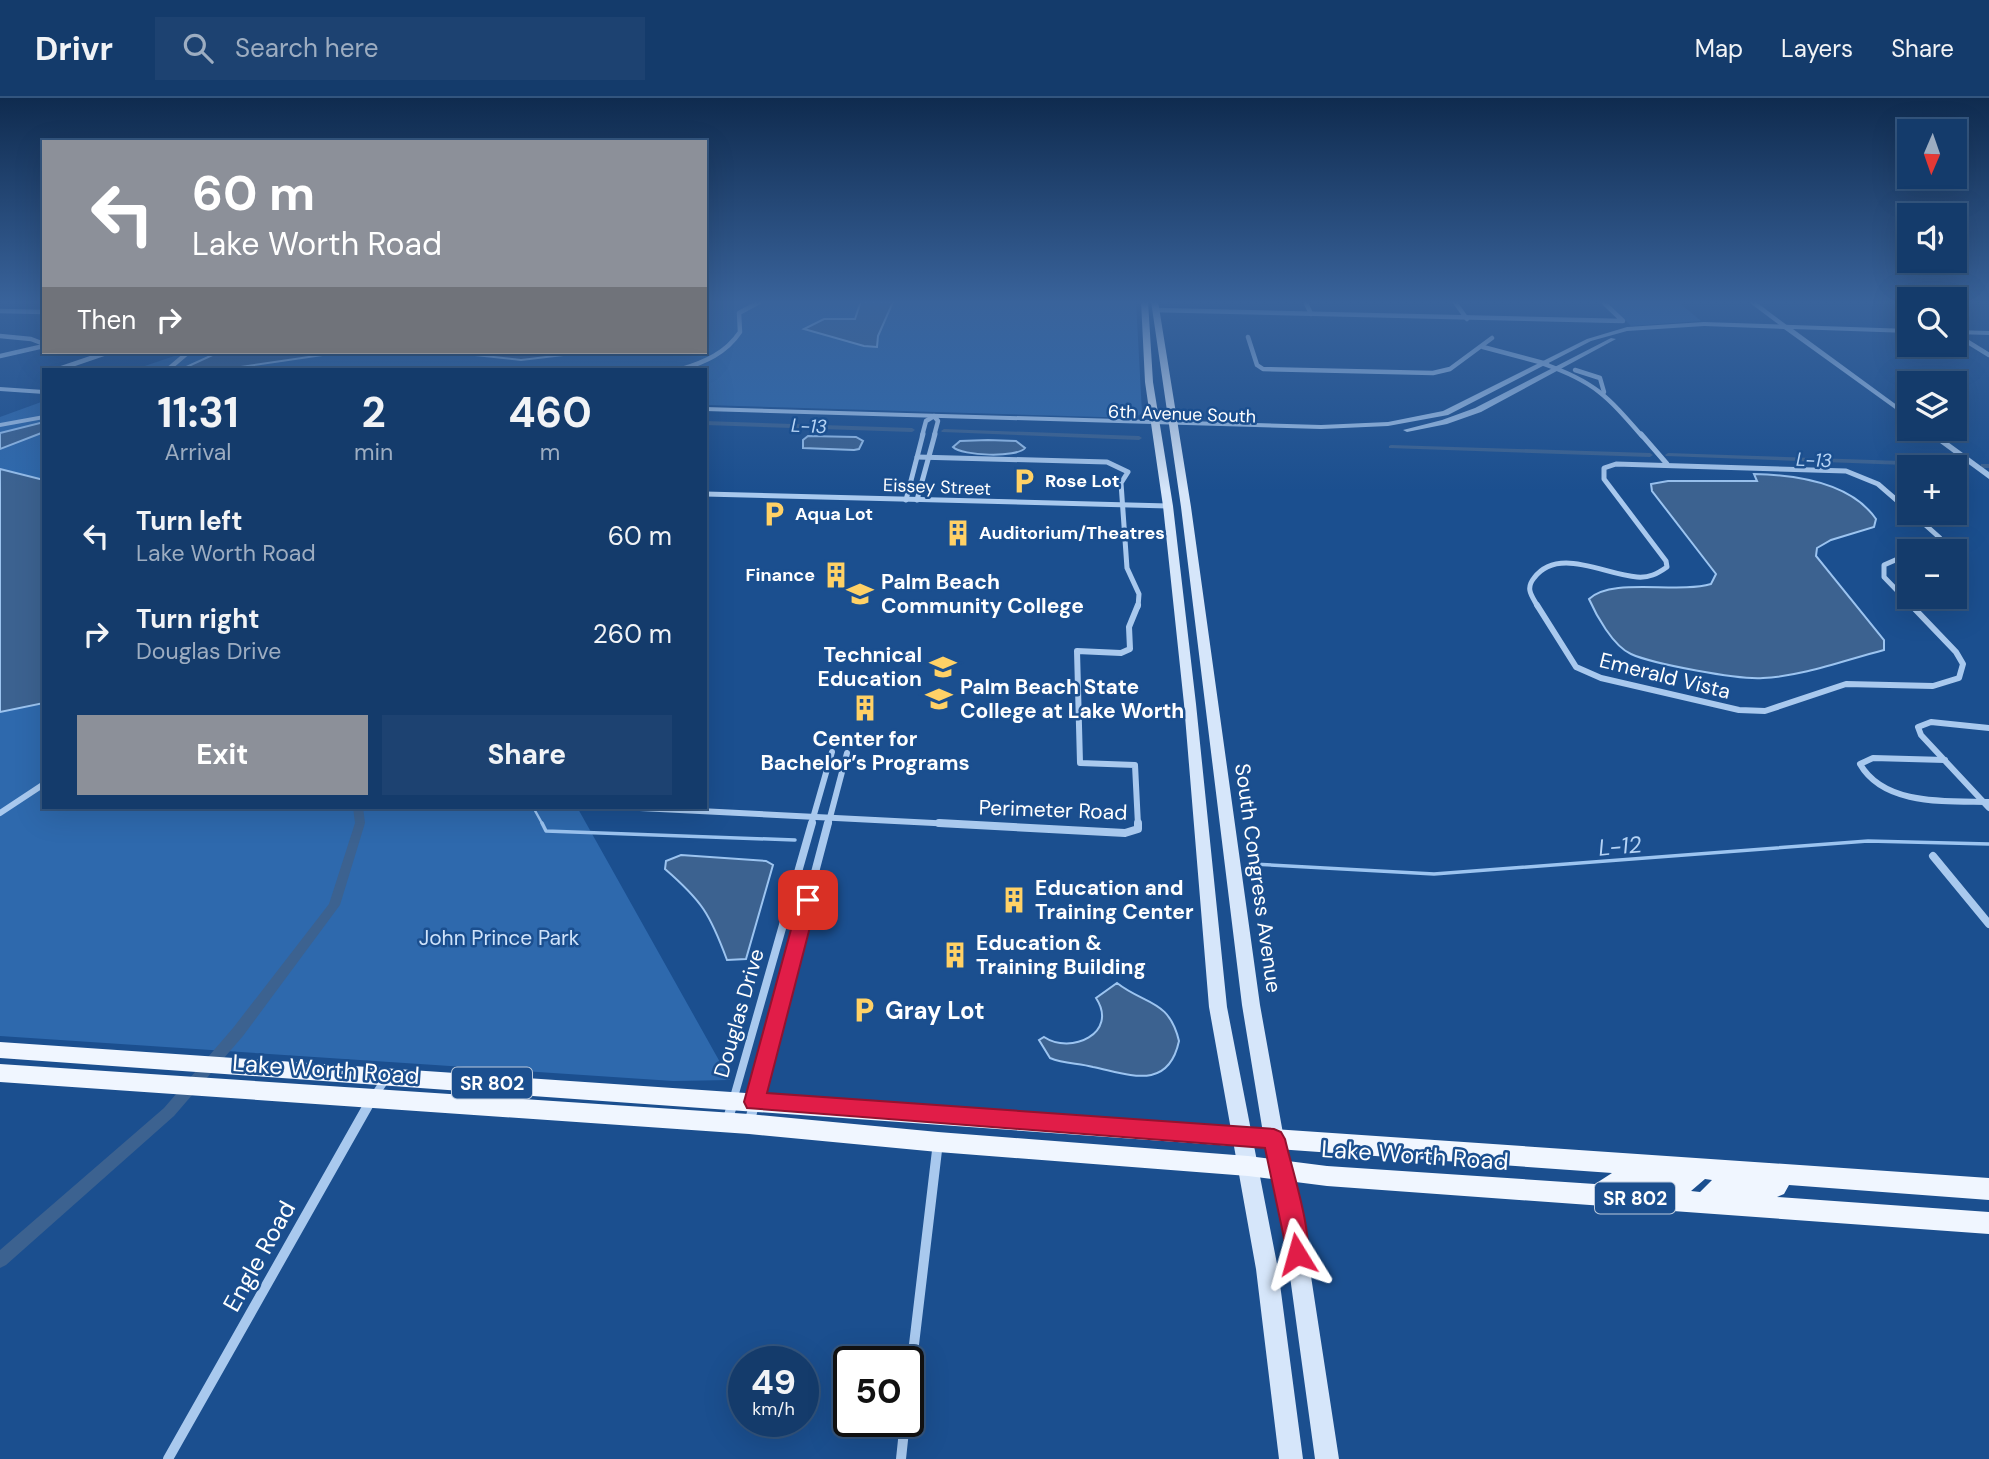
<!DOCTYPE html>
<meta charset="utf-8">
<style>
:root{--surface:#143b6b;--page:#1d4271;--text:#f1f3f6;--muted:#9dadc1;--line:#33557e;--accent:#8c9099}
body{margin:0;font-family:"DM Sans",sans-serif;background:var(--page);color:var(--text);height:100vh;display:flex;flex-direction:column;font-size:26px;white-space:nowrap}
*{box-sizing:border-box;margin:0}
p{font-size:23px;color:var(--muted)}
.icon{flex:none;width:38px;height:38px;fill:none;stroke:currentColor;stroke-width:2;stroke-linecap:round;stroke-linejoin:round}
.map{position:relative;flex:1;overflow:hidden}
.side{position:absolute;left:42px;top:270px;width:665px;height:441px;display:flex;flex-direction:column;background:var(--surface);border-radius:0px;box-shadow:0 7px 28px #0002,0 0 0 2px var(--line)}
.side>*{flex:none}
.hud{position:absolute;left:42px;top:42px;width:665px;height:214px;border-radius:0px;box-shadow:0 7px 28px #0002,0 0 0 2px var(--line);background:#8c9099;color:#fff;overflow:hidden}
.needle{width:46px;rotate:182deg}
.tools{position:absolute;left:1897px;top:21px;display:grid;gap:14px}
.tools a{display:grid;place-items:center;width:70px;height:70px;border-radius:0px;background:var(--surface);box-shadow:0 7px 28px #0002,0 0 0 2px var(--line);font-size:35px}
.speed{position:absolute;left:728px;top:1248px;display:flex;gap:14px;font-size:35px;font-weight:700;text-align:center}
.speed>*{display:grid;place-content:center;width:91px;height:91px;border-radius:50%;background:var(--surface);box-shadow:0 7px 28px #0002,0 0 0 2px var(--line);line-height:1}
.speed small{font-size:18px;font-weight:400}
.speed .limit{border:4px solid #111;border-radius:10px;background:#fff;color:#111}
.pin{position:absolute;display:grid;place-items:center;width:60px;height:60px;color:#fff;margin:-30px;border-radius:14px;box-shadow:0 4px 10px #0006}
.me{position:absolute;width:77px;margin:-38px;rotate:352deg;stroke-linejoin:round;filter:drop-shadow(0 0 5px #0008)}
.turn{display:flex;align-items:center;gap:24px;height:147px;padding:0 35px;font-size:32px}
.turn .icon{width:91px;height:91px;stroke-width:2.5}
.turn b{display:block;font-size:49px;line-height:60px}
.then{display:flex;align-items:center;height:66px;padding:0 35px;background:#0003;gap:14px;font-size:26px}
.eta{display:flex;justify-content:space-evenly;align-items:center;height:119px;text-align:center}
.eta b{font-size:42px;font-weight:700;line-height:49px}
.action{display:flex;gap:14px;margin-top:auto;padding:14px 35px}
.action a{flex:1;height:80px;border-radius:0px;background:var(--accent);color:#fff;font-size:28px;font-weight:700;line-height:80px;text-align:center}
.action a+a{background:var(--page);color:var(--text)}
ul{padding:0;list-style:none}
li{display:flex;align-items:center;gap:21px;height:98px;padding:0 35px}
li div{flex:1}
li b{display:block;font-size:26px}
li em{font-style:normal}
header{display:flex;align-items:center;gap:42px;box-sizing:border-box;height:98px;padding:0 35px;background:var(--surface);border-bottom:2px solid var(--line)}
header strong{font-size:33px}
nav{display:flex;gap:38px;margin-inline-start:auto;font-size:24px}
.search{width:490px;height:63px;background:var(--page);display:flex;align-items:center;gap:18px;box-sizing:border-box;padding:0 24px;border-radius:0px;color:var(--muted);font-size:26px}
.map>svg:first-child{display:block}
.green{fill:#2e69ad}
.water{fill:#3c6290;stroke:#9cc4f0;stroke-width:2}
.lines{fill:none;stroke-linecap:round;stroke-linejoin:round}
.stream-far1{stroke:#9cc4f0;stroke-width:2.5}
.stream{stroke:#9cc4f0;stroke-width:3.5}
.canal{fill:#3c6290;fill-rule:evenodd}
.minor-far4{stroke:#a9c9ee;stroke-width:4.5}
.minor-far3{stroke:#a9c9ee;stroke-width:5}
.minor-far2{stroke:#a9c9ee;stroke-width:6}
.minor-far1{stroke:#a9c9ee;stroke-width:8}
.minor{stroke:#a9c9ee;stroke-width:10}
.tertiary{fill:#a9c9ee;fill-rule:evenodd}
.secondary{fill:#d6e6fa;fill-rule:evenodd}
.primary{fill:#f0f6ff;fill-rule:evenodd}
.route{fill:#e11d48;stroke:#92132f;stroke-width:2}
.labels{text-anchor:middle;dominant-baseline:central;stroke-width:5;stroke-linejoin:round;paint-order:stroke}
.far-street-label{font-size:18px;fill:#fff;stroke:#1b4f8f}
.far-poi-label{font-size:18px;font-weight:bold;fill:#fff;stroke:#1b4f8f;text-anchor:start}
.far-water-label{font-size:19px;font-style:italic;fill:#b5d3f5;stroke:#1b4f8f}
.shield{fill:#1b4f8f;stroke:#bbcadd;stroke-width:2}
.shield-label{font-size:19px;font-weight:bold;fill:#fff}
.poi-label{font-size:21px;font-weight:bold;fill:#fff;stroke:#1b4f8f;text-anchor:start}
.street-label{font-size:21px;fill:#fff;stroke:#1b4f8f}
.park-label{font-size:21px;fill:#cfe3fa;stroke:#1b4f8f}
.water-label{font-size:23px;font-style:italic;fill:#b5d3f5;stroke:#1b4f8f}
.near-poi-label{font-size:24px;font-weight:bold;fill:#fff;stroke:#1b4f8f;text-anchor:start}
.near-street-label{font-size:24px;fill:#fff;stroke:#1b4f8f}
</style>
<header>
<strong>Drivr</strong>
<div class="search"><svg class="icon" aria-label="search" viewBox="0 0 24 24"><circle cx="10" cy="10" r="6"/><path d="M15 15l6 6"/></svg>Search here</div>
<nav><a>Map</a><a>Layers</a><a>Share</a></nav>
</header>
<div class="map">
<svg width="1989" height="1361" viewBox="0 0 1989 1361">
<rect width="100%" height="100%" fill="#1b4f8f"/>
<g class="green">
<path d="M705 203H1136L1142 315 1135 320 705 307V271H136L186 254H705Z"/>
<path d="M1606 203H1677L1701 223 1631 228Z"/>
<path d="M44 303V709H577L730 982 673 983 0 938V319Z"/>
</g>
<g class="water">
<path d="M861 203 893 204 878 238 877 249 864 248 804 231 824 221H855Z"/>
<path d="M219 254H343L227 271H182Z"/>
<path d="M447 254H589L521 262Z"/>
<path d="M44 324V334L0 351V335Z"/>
<path d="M808 338 856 339 863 343 859 351 854 352 803 350V342Z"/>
<path d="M988 342 1016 343 1025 350C1017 360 962 358 953 349L960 343Z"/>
<path d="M0 371 44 382V605L0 614Z"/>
<path d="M1754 376C1796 377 1851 385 1876 421L1874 429 1831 442 1817 450 1816 458 1884 542V552C1845 562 1804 578 1763 580 1739 582 1653 566 1631 556 1613 548 1596 517 1589 501 1612 479 1676 496 1711 486L1716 476 1652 393 1651 386 1668 383H1757Z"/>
<path d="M681 757 766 763 773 767 746 861 727 862C710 816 702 803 665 771L666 763Z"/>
<path d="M1117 885C1145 907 1169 901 1179 943 1168 994 1128 976 1093 969 1079 965 1064 966 1050 960L1039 942 1044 939C1071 957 1119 935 1096 900Z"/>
</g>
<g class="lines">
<path class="stream-far1" d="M533 709 543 727"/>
<g class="stream">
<path d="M542 725 546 733 795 742"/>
<path d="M1253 766 1434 776 1868 743 1989 746"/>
</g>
<g class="canal">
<path d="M705 323 912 330 915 332 912 334 705 327Z"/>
<path d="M944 331 1139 338 1142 340 1139 342 942 334 941 333Z"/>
<path d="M1391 347 1650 355 1653 357 1650 359 1389 350V348Z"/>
<path d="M1668 355 1959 365 1963 367 1959 369 1666 358 1665 357Z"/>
<rect x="1981" y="366" width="8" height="4"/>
<path d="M353 709H363L365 725 340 807 243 938 174 1018 6 1167 0 1170V1152L164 1010 233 930 329 806 355 725Z"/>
</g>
<g class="minor-far4">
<path d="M1305 203 1311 216"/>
<path d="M1454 203 1467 221"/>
<path d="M1751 203 1787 230"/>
<path d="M1899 203 1909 209"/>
<path d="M1155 212 1623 223 1602 203"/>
<path d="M0 213 44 214"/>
<path d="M1955 236 1989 257"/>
<path d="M0 238 31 241 44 246"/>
<path d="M1248 239 1257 267 1263 271 1433 275 1450 271 1492 240"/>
<path d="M1483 249 1547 266"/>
<path d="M0 258 44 248"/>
<path d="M1544 266C1595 284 1607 298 1642 338"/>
<path d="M59 271 109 254"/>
<path d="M682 271C705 264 726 255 740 234L739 215 761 203"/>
<path d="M1575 272 1600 280 1604 294"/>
<path d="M922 338 926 323 934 318 938 323 934 338"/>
</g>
<g class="minor-far3">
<path d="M1641 336 1667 366"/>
<path d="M917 359 1107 364 1128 374 1121 385 1127 470 1139 496 1138 509"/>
<path d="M705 396 1168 408"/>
<path d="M906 402 923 336"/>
<path d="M917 402 935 336"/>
<path d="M1912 415 1940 440 1936 449 1918 453"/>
<path d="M1909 456 1884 467V479L1913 509"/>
<path d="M1538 509C1532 498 1525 491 1534 480 1558 448 1605 477 1637 479 1649 480 1657 476 1667 469L1666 463 1604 381V370L1616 366 1846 373 1878 386 1909 413"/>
</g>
<g class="minor-far2">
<path d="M1537 507 1576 569 1601 580 1739 612 1765 613 1846 586 1933 588 1959 580 1963 566 1956 554 1911 507"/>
<path d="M1989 630 1931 624 1918 629 1921 637 1989 710"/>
<path d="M1945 662 1873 660 1860 666C1884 708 1947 703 1989 704"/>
<path d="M620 709 973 727"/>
<path d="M0 715 44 686"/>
<path d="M811 727 832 654"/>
<path d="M828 727 847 655"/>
<path d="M1138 727 1135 667 1080 665 1077 553 1121 555 1130 551 1129 529 1138 507"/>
</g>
<g class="minor-far1">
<path d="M939 725 1125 735 1138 731V725"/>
<path d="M1933 758 1989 826"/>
<path d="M369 1006 387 979"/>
<path d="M732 1006 812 725"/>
<path d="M754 1006 828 725"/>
</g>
<g class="minor">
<path d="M727 1024 733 1004"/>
<path d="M749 1025 755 1004"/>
<path d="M908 1297 938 1044"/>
<path d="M168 1361 370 1004"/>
<path d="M901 1361 905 1323"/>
</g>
<g class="tertiary">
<path d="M1704 224 1909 231V235L1793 231 1909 316V321L1784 231 1704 228 1627 233 1591 243 1448 317 1388 328 1321 331 705 313V309L1321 327 1388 324 1443 313 1587 241 1627 229Z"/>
<path d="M1955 232 1989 233V237L1955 236Z"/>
<path d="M1611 240 1616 241 1481 314 1447 326 1407 334 1403 332 1442 322 1475 310Z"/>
<path d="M185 254H192L172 271H165Z"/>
<path d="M0 289 44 292V296L0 293Z"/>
<path d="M44 317V321L0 329V325Z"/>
<path d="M1921 331H1930L1989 374V381Z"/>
</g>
<g class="secondary">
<path d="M1141 203H1148L1153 284 1173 408 1196 606 1227 909 1278 1171 1303 1361H1279L1256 1171 1209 909 1184 606 1163 408 1145 284Z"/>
<path d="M1151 203H1158L1191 409 1260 907 1284 1041 1301 1113 1339 1361H1315L1281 1113 1264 1041 1242 907 1181 409Z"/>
</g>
<path class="primary" d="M0 944 1989 1080V1102L1789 1087 1784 1096 1777 1099 1989 1114V1136L1327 1088 1248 1078 938 1054 749 1036 0 984V966L749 1016 938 1034 1248 1058 1327 1068 1595 1086 1612 1075 0 960ZM1705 1081 1712 1082 1700 1094 1691 1093Z"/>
</g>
<linearGradient id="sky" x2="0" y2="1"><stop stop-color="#0f2b4f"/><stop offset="0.52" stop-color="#39639b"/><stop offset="1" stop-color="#39639b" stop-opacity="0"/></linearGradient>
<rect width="1989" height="393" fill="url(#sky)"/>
<path class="route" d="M808 795 817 802 767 995 1274 1031 1281 1034 1285 1041C1291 1068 1315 1141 1306 1164L1297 1168 1289 1164 1265 1050 747 1010 744 1004 799 802Z"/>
<defs>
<g id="parking-bare" transform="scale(2.1)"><path d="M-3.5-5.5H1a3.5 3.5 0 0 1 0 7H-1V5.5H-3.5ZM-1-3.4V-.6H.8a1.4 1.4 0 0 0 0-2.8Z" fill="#ffd166" stroke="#1b4f8f" stroke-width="2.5" paint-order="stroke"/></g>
<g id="building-bare" transform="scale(2.1)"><path d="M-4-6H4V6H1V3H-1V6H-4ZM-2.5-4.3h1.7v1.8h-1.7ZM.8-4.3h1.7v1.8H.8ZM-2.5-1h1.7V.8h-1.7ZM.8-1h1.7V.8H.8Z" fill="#ffd166" stroke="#1b4f8f" stroke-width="2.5" paint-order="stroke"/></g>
<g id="school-bare" transform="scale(2.1)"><path d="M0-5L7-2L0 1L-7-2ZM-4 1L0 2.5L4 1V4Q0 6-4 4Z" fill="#ffd166" stroke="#1b4f8f" stroke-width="2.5" paint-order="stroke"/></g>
<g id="university-bare" transform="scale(2.1)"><path d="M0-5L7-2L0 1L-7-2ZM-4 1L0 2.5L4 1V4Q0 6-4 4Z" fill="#ffd166" stroke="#1b4f8f" stroke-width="2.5" paint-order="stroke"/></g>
</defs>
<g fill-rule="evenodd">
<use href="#parking-bare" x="1024" y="383"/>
<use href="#parking-bare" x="774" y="416"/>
<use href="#building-bare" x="958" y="435"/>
<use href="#building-bare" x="836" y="477"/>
<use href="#school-bare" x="860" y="496"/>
<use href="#university-bare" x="943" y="569"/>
<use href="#university-bare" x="939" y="601"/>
<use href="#building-bare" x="865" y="610"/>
<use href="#building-bare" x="1014" y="802"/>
<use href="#building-bare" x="955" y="857"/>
<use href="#parking-bare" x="864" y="912"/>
</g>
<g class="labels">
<g class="far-street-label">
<text transform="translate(1182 316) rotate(2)">6th Avenue South</text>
<text transform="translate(937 389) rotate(2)">Eissey Street</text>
</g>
<g class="far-poi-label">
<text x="1045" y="383">Rose Lot</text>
<text x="795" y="416">Aqua Lot</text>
<text x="979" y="435">Auditorium/Theatres</text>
<text x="815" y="477" text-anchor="end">Finance</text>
</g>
<g class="far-water-label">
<text transform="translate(809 328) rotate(2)">L-13</text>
<text transform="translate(1814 362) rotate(2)">L-13</text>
</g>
<g class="shield">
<rect x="452" y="969.5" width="80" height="31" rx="5"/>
<rect x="1595" y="1084.5" width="80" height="31" rx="5"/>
</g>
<g class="shield-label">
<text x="492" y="985">SR 802</text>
<text x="1635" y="1100">SR 802</text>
</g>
<g class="poi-label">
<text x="881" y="484">Palm Beach<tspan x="881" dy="24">Community College</tspan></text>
<text x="922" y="557" text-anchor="end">Technical<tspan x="922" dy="24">Education</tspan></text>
<text x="960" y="589">Palm Beach State<tspan x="960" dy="24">College at Lake Worth</tspan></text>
<text x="865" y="641" text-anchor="middle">Center for<tspan x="865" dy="24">Bachelor’s Programs</tspan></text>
<text x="1035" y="790">Education and<tspan x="1035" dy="24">Training Center</tspan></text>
<text x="976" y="845">Education &amp;<tspan x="976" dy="24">Training Building</tspan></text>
</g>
<g class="street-label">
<text transform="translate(1665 578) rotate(14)">Emerald Vista</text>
<text transform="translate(1053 712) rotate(2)">Perimeter Road</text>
<text transform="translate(1258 780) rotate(82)">South Congress Avenue</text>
<text transform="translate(739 915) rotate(-74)">Douglas Drive</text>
</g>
<g class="park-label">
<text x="499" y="840">John Prince Park</text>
</g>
<g class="water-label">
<text transform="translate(1620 748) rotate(-5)">L-12</text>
</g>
<g class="near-poi-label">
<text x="885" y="912">Gray Lot</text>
</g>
<g class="near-street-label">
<text transform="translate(326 971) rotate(4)">Lake Worth Road</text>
<text transform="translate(1415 1057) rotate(4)">Lake Worth Road</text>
<text transform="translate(259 1158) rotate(-61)">Engle Road</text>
</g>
</g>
</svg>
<div class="tools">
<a><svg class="needle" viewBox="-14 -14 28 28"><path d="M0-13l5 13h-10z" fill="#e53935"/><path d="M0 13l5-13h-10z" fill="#9dadc1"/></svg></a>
<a><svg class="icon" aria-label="sound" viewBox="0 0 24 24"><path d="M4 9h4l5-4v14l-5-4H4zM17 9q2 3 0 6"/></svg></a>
<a><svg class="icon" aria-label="search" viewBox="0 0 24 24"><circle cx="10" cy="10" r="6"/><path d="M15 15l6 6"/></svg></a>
<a><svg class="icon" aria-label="layers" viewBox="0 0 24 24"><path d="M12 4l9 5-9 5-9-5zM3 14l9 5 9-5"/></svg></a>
<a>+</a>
<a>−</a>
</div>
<div class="speed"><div>49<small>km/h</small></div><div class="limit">50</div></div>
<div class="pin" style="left:808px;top:802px;background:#d93025"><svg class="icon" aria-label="arrive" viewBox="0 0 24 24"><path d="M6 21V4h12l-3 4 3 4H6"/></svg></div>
<svg class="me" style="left:1297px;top:1156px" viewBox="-20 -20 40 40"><path d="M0-17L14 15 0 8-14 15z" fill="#e11d48" stroke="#fff" stroke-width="4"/></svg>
<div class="hud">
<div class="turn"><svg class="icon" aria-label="left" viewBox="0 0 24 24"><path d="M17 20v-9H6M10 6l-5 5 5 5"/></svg><div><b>60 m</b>Lake Worth Road</div></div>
<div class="then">Then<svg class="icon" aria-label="right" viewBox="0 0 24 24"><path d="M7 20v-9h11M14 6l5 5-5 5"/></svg></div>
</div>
<section class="side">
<div class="eta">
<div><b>11:31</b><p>Arrival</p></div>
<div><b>2</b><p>min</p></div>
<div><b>460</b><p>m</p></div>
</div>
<ul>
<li><svg class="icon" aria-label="left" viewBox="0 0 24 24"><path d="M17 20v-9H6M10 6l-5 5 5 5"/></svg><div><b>Turn left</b><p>Lake Worth Road</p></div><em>60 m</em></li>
<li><svg class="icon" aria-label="right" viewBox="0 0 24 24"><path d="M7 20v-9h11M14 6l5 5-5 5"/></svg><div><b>Turn right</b><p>Douglas Drive</p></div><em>260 m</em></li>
</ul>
<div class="action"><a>Exit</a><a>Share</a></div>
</section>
</div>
